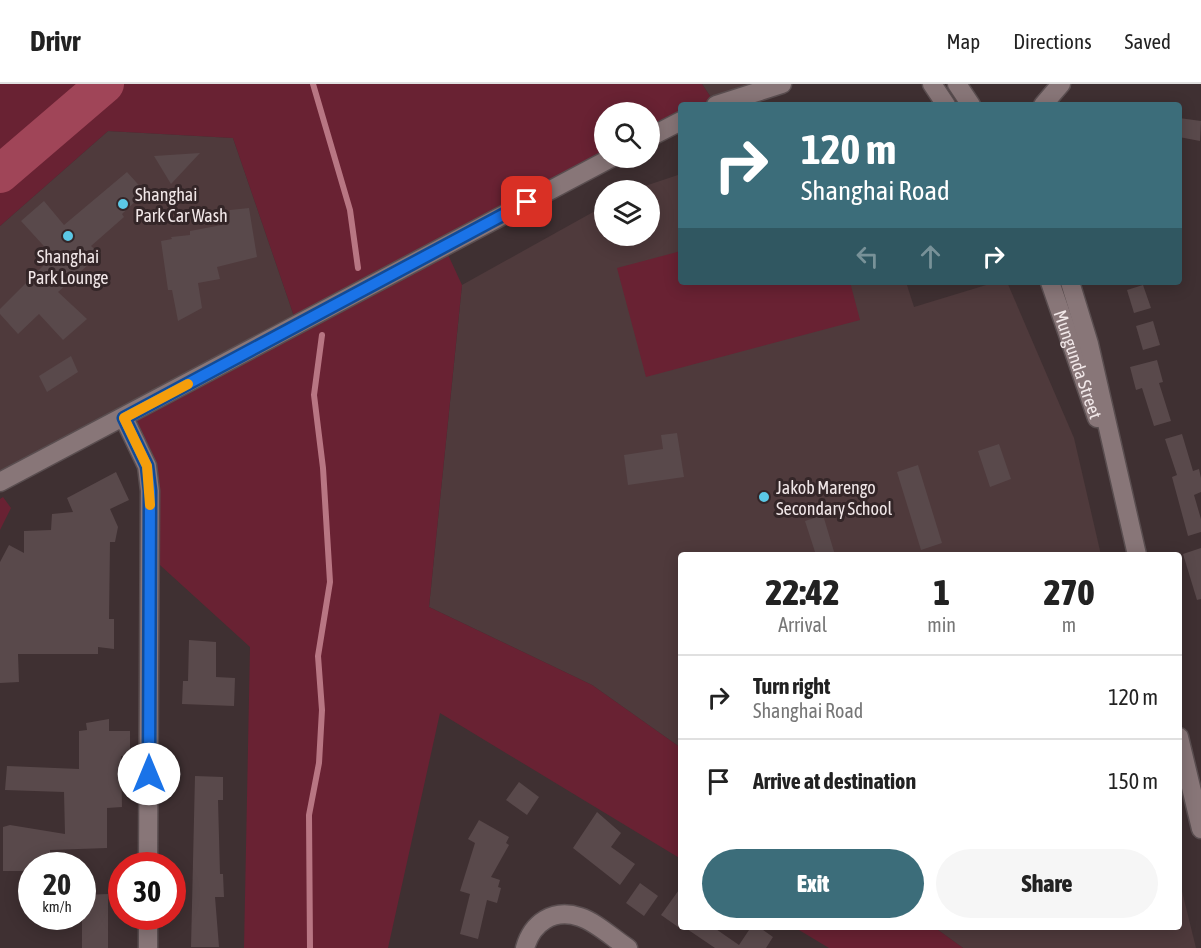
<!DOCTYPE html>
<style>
:root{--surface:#fff;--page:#f6f6f6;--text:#222;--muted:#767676;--line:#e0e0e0;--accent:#3c6d7a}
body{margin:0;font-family:"Asap Condensed",sans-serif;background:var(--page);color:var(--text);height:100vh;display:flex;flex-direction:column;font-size:22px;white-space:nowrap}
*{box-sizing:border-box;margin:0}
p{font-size:20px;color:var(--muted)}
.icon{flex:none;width:33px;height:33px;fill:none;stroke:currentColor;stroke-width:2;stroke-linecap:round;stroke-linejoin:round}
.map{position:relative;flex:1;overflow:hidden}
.panel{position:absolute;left:678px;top:468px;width:504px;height:378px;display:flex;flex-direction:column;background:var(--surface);border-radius:6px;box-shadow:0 3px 15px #0003}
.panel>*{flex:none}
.guide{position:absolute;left:678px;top:18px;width:504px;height:183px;border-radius:6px;box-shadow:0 3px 15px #0003;background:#3c6d7a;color:#fff;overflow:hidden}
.fabs{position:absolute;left:594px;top:18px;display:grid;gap:12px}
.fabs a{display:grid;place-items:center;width:66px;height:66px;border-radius:50%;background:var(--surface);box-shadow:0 3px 15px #0003;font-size:30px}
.speed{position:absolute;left:18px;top:768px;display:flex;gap:12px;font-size:30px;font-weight:700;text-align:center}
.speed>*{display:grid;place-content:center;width:78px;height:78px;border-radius:50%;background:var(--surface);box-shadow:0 3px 15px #0003;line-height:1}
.speed small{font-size:15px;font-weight:400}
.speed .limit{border:9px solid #d22;background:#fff;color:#111}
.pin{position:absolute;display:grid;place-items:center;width:51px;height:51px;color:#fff;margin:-26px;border-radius:12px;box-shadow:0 3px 9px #0006}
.me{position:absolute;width:66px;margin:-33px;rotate:0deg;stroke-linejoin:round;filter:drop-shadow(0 0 4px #0008)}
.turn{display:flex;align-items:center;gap:21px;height:126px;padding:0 24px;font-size:27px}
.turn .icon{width:78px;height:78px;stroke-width:2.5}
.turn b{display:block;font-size:42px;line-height:51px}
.lanes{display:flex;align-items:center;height:57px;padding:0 24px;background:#0003;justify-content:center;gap:30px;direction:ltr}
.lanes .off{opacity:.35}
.eta{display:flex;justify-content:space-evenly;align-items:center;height:102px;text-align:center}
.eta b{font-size:36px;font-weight:800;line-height:42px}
.button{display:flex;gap:12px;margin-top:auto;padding:12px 24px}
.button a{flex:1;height:69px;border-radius:36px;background:var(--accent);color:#fff;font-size:24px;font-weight:800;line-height:69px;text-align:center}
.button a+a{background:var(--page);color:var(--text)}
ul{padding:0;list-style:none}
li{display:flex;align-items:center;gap:18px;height:84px;padding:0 24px;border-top:2px solid var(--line)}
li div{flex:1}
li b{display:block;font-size:22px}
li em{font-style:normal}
header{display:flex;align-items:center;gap:36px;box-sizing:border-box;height:84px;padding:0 30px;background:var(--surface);border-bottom:2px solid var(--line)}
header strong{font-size:28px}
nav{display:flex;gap:33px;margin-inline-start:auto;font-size:21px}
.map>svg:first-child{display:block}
.built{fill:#4f3a3c}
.green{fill:#692233}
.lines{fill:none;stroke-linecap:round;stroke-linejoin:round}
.stream{stroke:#b87683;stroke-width:6}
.river{stroke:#a04558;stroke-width:38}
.building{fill:#59494b}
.minor-casing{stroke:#5a4e50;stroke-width:21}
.tertiary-casing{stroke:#5a4e50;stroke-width:21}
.minor{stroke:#887678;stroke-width:18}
.tertiary{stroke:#887678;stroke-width:18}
.route-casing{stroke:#114b97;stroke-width:15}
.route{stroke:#1a73e8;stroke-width:10}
.slow{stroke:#f59e0b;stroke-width:10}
.poi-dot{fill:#5bc8e6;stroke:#342628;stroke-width:2}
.labels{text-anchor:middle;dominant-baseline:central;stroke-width:6;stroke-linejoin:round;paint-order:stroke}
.poi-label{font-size:18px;fill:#f1e7e8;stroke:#342628;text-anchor:start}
.street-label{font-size:18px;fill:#f1e7e8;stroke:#342628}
</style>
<header>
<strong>Drivr</strong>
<nav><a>Map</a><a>Directions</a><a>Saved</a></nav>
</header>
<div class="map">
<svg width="1201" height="864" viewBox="0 0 1201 864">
<rect width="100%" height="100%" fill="#3f3032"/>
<g class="built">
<path d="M702 0H753L716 21Z"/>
<path d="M108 47 233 54 297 241 0 398V142Z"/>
<path d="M681 90V198H906L914 223 996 198H1007L1074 354 1101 471H681V664L592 601 429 523 462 201 604 122V152H650V106H633Z"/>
<path d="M1179 795 1196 864H963L934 843H1179Z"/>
</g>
<g class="green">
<path d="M0 0H102L0 88Z"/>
<path d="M105 0H702L716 21H681V37L650 53V28H604V74L444 162 462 201 429 523 592 601 681 664V775L440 629 388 864H244L250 563 150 472V407L124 334 297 241 233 54 108 47 0 142V90Z"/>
<path d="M681 167V198H850L860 236 646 293 617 184Z"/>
<path d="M3 413 11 424 0 446V415Z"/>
<path d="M794 843H934L963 864H829Z"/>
</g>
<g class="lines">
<g class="stream">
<path d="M313 0 350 126 358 184"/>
<path d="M310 864 309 731 319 679 322 626 318 572 330 498 323 384 314 311 322 251"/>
</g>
<path class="river" d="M0 90 105 0"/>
</g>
<g class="building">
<path d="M1179 34 1201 37 1200 57 1179 53Z"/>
<path d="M200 69 171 100 154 72Z"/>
<path d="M127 88 145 108 122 130 124 133 91 162 100 170 58 208 87 235 63 256 39 230 18 250 0 230V225L53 172 21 137 44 117 64 141Z"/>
<path d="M249 124 257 173 217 183 220 195 198 199 202 224 178 237 172 206H168L161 157 172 155 171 153 190 151V147L227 140 225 130H230V126Z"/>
<path d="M1143 201 1151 224 1134 229 1127 206Z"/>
<path d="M1153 237 1160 261 1143 266 1136 242Z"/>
<path d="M71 272 78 288 47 308 39 292Z"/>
<path d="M1157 276 1163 298 1159 299 1171 337 1154 342 1142 304 1136 306 1130 283Z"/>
<path d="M677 349 684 393 628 401 624 371 663 365 661 351Z"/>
<path d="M1182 350 1193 387 1199 385 1201 394V408L1194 411 1201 435V448L1188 452 1172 393 1177 391 1165 355Z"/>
<path d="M999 360 1011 395 990 403 978 367Z"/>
<path d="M918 381 942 459 921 466 897 388Z"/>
<path d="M116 388 129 416 110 425 118 443 115 458H110L109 535H114V565L98 563V570H18L19 598 0 599V478L9 461 24 469V447L51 446 52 430 73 428 67 414Z"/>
<path d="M823 431 835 471H816L805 437Z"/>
<path d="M1201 464V515L1197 516 1183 470Z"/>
<path d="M189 556 216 558V593L235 594 234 622 182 620 183 597H188Z"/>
<path d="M109 635V647H130V672H121L122 723 107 724V764L50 766V782H32V787H3V743L10 741 65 750 64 708 5 706 7 682 79 685V647L87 646 86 639Z"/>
<path d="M195 692 223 693V716H218L220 790H223L224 813H215L219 863H191Z"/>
<path d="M519 698 539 713 527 731 506 716Z"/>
<path d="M597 728 621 749 611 763 635 780 620 801 573 764Z"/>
<path d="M479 736 509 753 506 759 509 761 491 793 500 796 498 803 501 804 497 819 487 816 478 855 460 850 470 810 460 807 475 759 468 755Z"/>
<path d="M640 799 658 812 644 832 626 819Z"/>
<path d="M681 803V845L661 831Z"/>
<path d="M108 810V864H82V811Z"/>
<path d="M684 843H713L739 861 751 843H759L773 853 766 864H715Z"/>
</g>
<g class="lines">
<g class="minor-casing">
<g id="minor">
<path d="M124 334 147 382 150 407 148 782"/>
<path d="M148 864V832"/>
<path d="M525 864C532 839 553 824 580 833 596 838 614 855 628 864"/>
</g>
</g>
<g class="tertiary-casing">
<g id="tertiary">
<path d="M932 0 946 21"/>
<path d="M957 0 971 21"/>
<path d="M716 21 782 0"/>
<path d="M1043 21 1061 0"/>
<path d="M650 53 681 37"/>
<path id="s1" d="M1050 198 1097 334"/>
<path d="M1070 198 1089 260 1137 471"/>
<path d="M0 398 611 74"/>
<path d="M1179 653 1201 745"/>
</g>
</g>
<use href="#minor" class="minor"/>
<use href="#tertiary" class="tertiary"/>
</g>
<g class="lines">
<g class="route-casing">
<path id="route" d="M149 690 150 407 147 382 124 334 527 118"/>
</g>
<use href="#route" class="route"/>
<path class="slow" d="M150 421 147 382 124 334 188 300"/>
</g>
<g class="poi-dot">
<circle cx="123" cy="120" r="6"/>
<circle cx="68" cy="152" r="6"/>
<circle cx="764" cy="413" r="6"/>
</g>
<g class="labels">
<g class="poi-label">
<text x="135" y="110">Shanghai<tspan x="135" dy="21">Park Car Wash</tspan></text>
<text x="68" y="172" text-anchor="middle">Shanghai<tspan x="68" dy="21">Park Lounge</tspan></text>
<text x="776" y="403">Jakob Marengo<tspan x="776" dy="21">Secondary School</tspan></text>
</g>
<g class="street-label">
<text stroke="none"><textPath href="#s1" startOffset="87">Mungunda Street</textPath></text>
</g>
</g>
</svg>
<div class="fabs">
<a><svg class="icon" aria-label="search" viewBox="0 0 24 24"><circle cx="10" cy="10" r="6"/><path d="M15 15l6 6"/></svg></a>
<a><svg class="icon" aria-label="layers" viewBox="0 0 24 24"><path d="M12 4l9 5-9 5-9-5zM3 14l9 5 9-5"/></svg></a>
</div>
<div class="speed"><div>20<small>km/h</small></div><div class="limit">30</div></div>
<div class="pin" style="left:527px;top:118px;background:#d93025"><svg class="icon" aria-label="arrive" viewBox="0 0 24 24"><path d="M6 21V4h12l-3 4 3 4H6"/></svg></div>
<svg class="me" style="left:149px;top:690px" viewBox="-20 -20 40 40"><circle r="19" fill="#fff"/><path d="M0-13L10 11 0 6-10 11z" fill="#1a73e8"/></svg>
<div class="guide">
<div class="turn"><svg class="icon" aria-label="right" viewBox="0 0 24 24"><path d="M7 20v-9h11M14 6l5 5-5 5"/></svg><div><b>120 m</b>Shanghai Road</div></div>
<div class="lanes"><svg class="icon off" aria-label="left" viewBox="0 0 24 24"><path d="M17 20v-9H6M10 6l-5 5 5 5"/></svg><svg class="icon off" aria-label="ahead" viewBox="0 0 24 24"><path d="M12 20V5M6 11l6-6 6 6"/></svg><svg class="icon" aria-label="right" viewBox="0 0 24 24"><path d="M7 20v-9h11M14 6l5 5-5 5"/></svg></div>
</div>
<section class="panel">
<div class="eta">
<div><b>22:42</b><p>Arrival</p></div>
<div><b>1</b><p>min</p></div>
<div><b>270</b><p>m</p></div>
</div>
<ul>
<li><svg class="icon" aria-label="right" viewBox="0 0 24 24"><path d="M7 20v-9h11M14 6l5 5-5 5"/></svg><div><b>Turn right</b><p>Shanghai Road</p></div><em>120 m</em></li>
<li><svg class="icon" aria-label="arrive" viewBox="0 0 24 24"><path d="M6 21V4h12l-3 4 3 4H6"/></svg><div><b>Arrive at destination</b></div><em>150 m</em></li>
</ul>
<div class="button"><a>Exit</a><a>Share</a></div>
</section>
</div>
